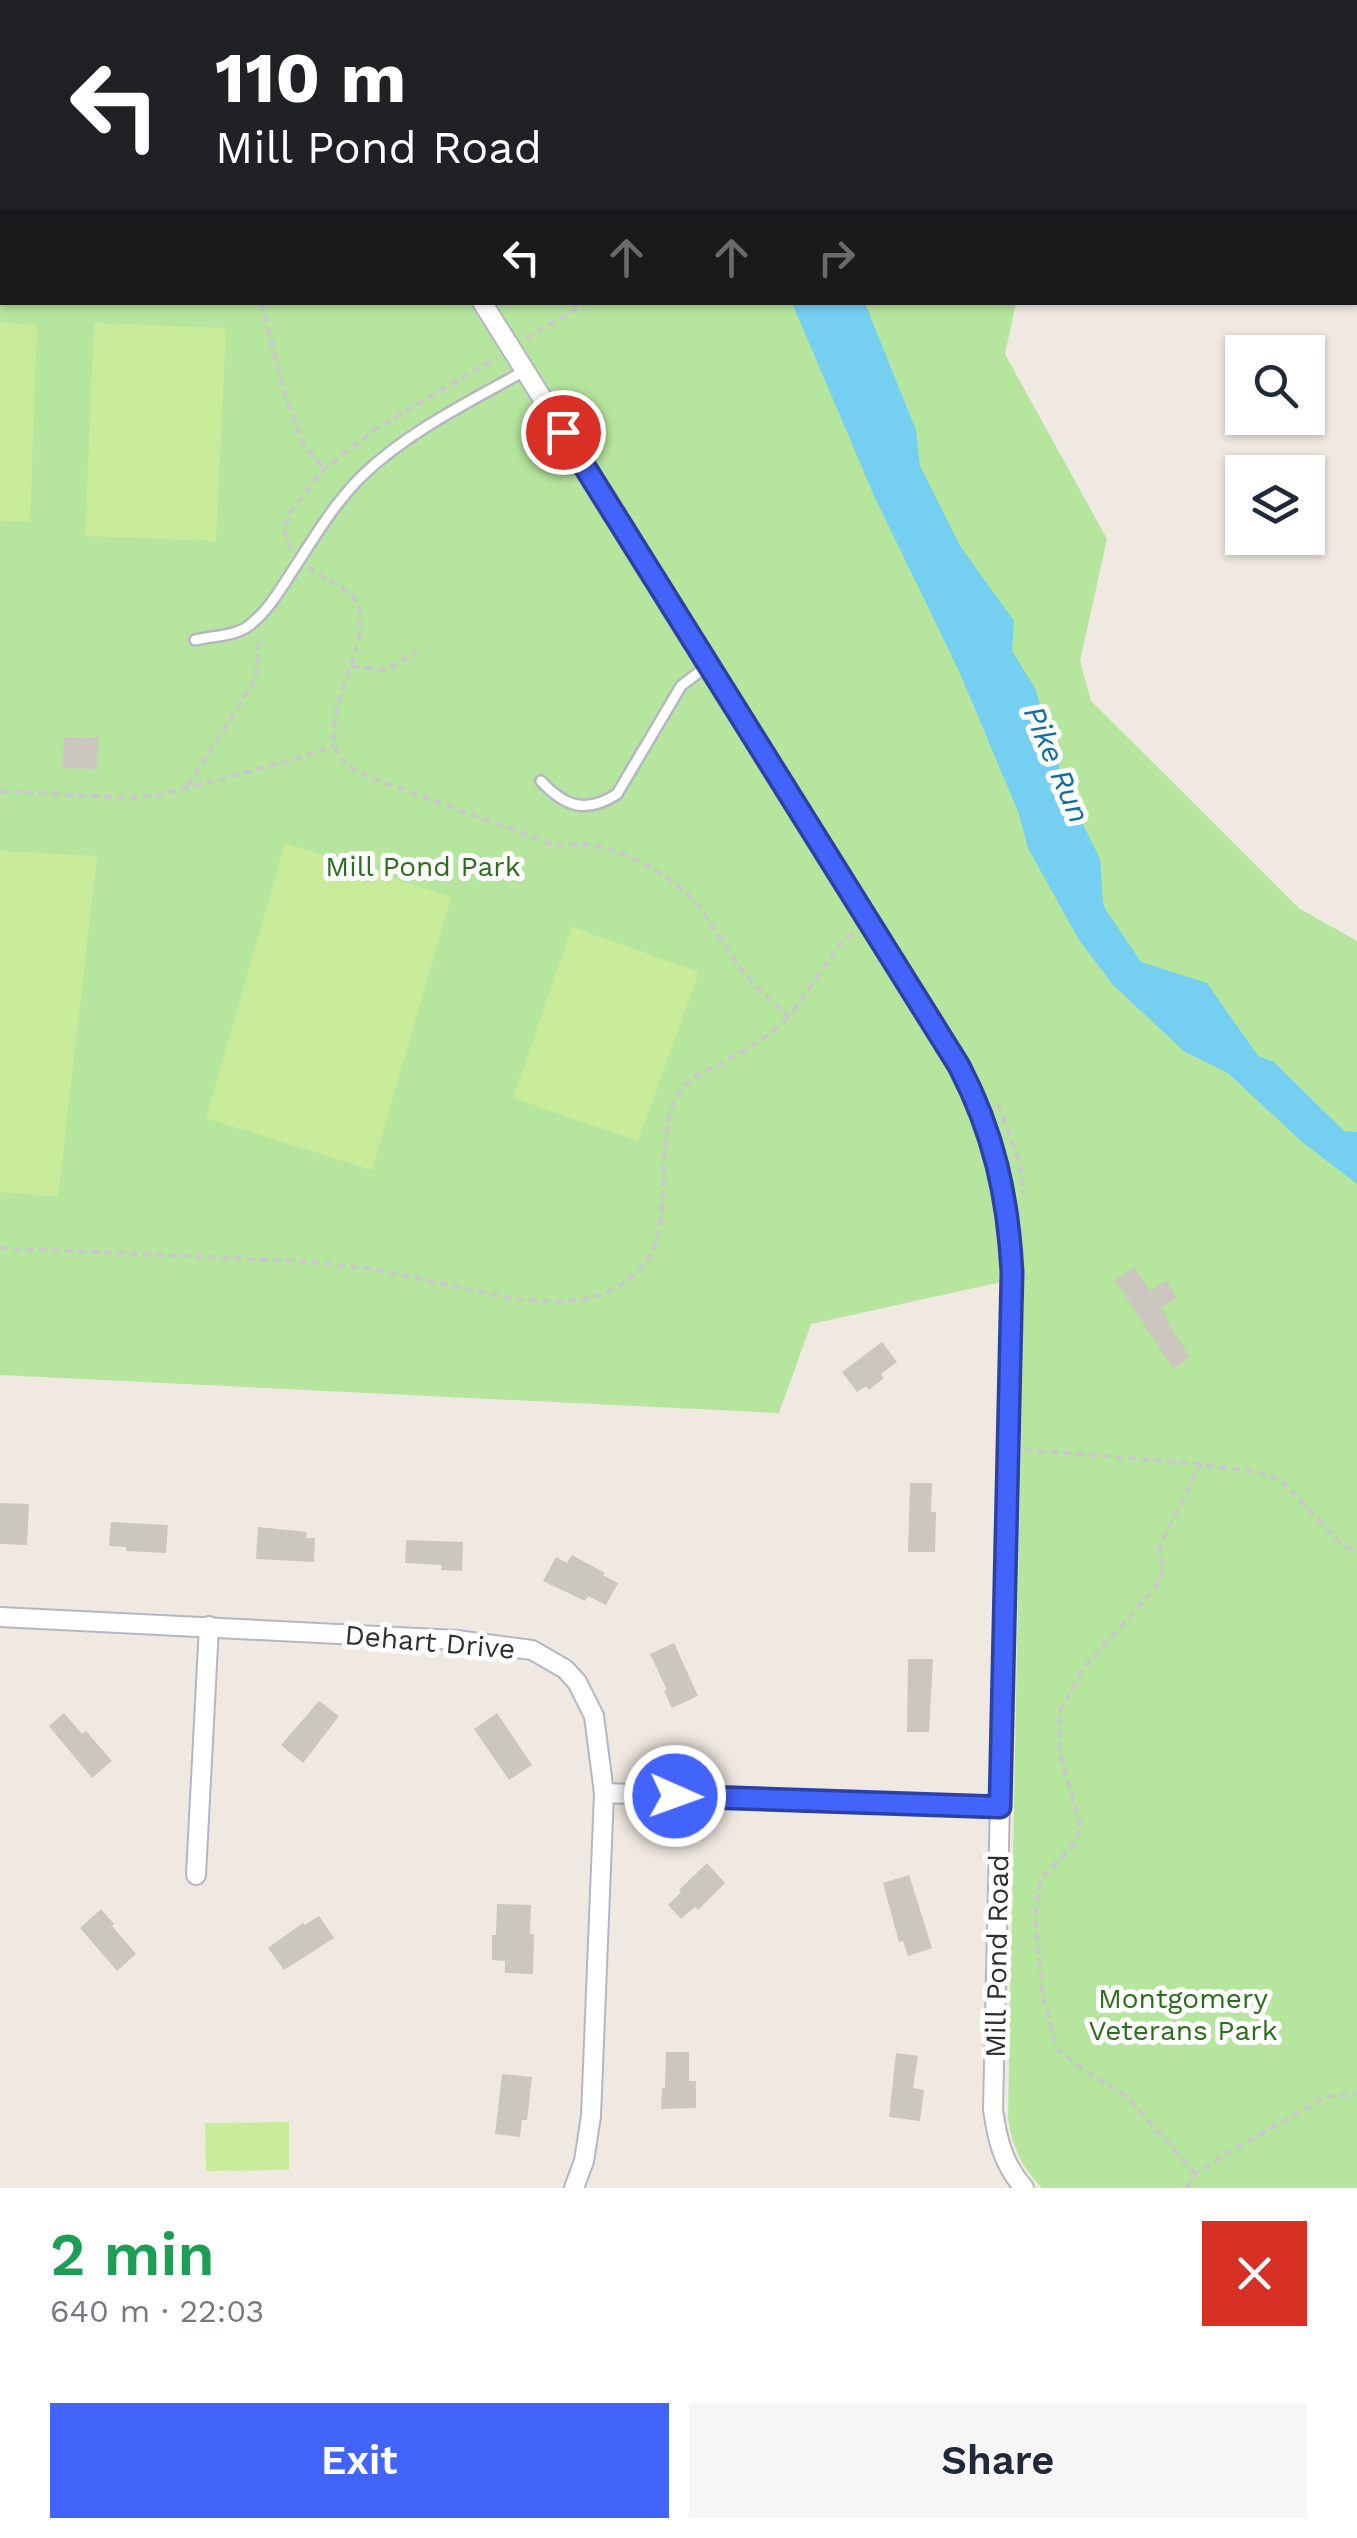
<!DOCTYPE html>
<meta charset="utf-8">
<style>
:root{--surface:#fff;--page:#f6f6f7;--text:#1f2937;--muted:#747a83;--accent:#4264fb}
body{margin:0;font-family:"Work Sans",sans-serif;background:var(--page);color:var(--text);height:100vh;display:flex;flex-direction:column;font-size:38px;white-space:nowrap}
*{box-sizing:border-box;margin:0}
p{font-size:32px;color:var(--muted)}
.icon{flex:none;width:55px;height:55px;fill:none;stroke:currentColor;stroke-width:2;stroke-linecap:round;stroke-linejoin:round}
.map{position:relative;height:2188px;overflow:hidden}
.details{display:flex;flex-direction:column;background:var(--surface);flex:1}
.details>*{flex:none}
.top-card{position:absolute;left:0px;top:0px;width:1358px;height:305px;box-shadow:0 2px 8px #0004;background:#202124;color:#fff;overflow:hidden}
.tools{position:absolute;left:1225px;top:335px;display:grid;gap:20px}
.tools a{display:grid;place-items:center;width:100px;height:100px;border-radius:0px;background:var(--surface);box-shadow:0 2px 8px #0004;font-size:50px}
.pin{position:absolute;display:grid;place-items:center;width:85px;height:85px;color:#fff;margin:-42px;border:5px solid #fff;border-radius:50%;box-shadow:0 2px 10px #0007}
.me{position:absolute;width:110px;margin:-55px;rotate:92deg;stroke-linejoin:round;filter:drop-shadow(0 0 8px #0008)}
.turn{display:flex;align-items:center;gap:35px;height:210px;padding:0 50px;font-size:45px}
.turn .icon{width:130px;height:130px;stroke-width:2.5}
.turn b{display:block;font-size:70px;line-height:85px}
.lanes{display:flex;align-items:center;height:95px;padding:0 50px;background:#0003;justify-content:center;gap:50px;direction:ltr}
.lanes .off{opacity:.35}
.round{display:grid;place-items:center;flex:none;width:105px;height:105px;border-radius:0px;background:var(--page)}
.summary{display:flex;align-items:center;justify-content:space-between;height:170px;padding:0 50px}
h1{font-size:60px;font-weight:600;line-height:75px;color:#1e9e55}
.cta{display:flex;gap:20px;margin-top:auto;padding:20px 50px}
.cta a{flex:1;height:115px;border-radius:0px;background:var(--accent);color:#fff;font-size:40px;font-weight:600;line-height:115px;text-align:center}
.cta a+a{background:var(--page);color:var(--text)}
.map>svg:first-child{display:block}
.green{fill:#b6e59e}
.pitch{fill:#c9ec9a}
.water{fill:#75cff0}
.building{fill:#cbc7bf}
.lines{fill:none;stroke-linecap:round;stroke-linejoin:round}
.lane-casing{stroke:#b4b7c1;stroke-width:14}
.street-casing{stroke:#b4b7c1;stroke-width:22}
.secondary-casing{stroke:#b4b7c1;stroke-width:30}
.path{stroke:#c9c9c9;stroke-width:4;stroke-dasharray:8 5;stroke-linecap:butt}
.lane{stroke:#fff;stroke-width:9}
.street{stroke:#fff;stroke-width:18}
.secondary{stroke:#fff;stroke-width:25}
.route-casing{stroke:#2b41a3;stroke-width:25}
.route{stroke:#4264fb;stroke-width:18}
.labels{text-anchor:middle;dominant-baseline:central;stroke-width:10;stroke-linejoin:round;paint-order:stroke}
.park-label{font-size:28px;fill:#2c6e1b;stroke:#fff}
.street-label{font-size:28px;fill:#2e2e2e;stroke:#fff}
.water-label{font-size:30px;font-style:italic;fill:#0d6fa3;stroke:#fff}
</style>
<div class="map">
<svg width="1357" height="2188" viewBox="0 0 1357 2188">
<rect width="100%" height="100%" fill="#efe9e1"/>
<g class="green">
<path d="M261 0H801L807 2H261Z"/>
<path d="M0 40 2 41V302L1016 303 1005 354 1107 539 1080 661 1091 701 1300 909 1357 941V2188H1042C1022 2168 1012 2146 1008 2118L1024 1277 811 1324 779 1413 0 1375Z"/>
</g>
<g class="pitch">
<path d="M0 323 37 324 30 522 0 521Z"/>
<path d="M94 323 226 328 216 541 85 536Z"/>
<path d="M285 843 451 897 372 1170 206 1118Z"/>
<path d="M0 851 97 856 58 1197 0 1192Z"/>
<path d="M572 927 699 972 638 1141 513 1098Z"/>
<path d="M289 2122V2170L206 2171 205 2123Z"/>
</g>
<path class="water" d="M792 303H865L916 430 920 466 960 546 1014 621 1012 651 1035 688 1058 761 1062 782 1100 859 1103 904 1106 910 1141 962 1207 983 1258 1056 1274 1062 1344 1131 1357 1132V1184L1301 1141 1228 1073 1185 1052 1113 985 1079 940 1028 848 1019 814 959 671 875 498Z"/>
<g class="building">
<path d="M64 737 99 738 97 769 62 768Z"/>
<path d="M1134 1267 1150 1291 1166 1280 1177 1297 1161 1308 1168 1318 1166 1320 1190 1357 1173 1369 1115 1280Z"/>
<path d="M882 1342 897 1362 881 1374 884 1378 869 1390 866 1386 857 1392 842 1372Z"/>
<path d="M910 1483H932L931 1512H936L935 1552H908Z"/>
<path d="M0 1503 29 1504 27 1545 0 1544Z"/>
<path d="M111 1522 168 1525 166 1553 126 1551V1547L109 1546Z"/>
<path d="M258 1527 307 1532 306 1538H315L314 1562 256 1559Z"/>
<path d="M406 1540 463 1542 462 1571 441 1570 442 1565 405 1563Z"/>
<path d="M572 1555 605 1573 603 1575 618 1583 606 1605 588 1596 585 1601 543 1581 556 1557 567 1563Z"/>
<path d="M674 1643 698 1696 672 1708 664 1691 667 1690 650 1654Z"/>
<path d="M908 1659H933L929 1732H907Z"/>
<path d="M319 1701 339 1716 303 1763 281 1745Z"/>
<path d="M64 1713 82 1734 86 1731 112 1761 92 1778 49 1726Z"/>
<path d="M497 1713 532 1765 509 1780 474 1729Z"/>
<path d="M707 1863 725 1883 698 1910 695 1907 681 1919 668 1905 681 1892 679 1890Z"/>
<path d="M909 1875 932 1948 908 1956 903 1941 899 1942 883 1883Z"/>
<path d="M497 1904 531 1905 530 1934H534L533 1974 505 1973V1961L492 1960V1935H496Z"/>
<path d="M101 1909 114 1924 112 1926 136 1954 117 1971 80 1928Z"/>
<path d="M319 1916 334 1938 284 1970 268 1948 303 1923 305 1925Z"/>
<path d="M666 2052H689V2081H696V2108L661 2109 662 2088H665Z"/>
<path d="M896 2053 918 2056 913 2088 924 2090 920 2121 889 2117Z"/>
<path d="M502 2074 532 2077 527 2120H522L520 2137 495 2134Z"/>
</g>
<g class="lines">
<g class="lane-casing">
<g id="lane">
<path d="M195 640C211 636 234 636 247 627 268 612 281 588 295 567 315 536 336 501 363 475 409 431 469 402 524 371"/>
<path d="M541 781C565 807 586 814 617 794L681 686 708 665"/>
</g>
</g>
<g class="street-casing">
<g id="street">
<path d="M482 302 942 1037C991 1118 1006 1179 1012 1272L993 2109C997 2139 1003 2164 1024 2188"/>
<path d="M0 1617 457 1640 532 1650 565 1669 577 1682 594 1716 604 1793 591 2116 584 2161 574 2188"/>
<path d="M604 1793 1001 1807"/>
<path d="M196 1875 209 1626"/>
</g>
</g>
<g class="secondary-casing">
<g id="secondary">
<path d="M581 2 584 0"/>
<path d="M0 25H2"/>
</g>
</g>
<g class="path">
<path d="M0 191H2"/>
<path d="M261 302 287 402 303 443 324 469"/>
<path d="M526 338 588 302"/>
<path d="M291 550 284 529 291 511 324 469 376 429 497 357"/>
<path d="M308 567C318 575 345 588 353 597 385 637 301 728 349 766 354 770 363 773 369 777L554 845C566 846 579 843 592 845 629 851 680 880 702 910 717 931 729 954 745 974 757 990 775 1003 789 1017L844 939 857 931"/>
<path d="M352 666 385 670 417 652"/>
<path d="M188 786 256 678 259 635"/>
<path d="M0 791 133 798 164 794 293 760 333 746"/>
<path d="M998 1104 1021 1167 1023 1195"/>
<path d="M0 1248C71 1251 142 1254 212 1257 258 1260 304 1260 349 1266 391 1271 434 1282 476 1291 506 1297 535 1303 566 1301 597 1299 618 1291 640 1269 679 1232 650 1143 678 1094 689 1075 710 1070 727 1060 749 1048 772 1035 789 1017"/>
<path d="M1025 1448 1029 1450 1201 1464 1257 1472 1281 1480 1339 1542 1357 1552"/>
<path d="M1196 2174 1126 2096 1084 2070 1057 2049 1043 1998 1035 1915 1041 1879 1073 1845 1081 1828 1060 1754 1059 1713 1083 1669 1155 1588 1162 1576 1160 1545 1201 1464"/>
<path d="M1186 2188 1196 2174 1226 2154 1325 2097 1357 2094"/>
</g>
<use href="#lane" class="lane"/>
<use href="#street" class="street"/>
<use href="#secondary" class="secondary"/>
</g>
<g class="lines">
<g class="route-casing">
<path id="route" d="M563 432 959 1066C994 1133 1008 1197 1012 1272L1000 1807 675 1796"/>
</g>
<use href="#route" class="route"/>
</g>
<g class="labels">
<g class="park-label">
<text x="423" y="866">Mill Pond Park</text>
<text x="1183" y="1998">Montgomery<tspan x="1183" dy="32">Veterans Park</tspan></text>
</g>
<g class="street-label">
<text transform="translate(430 1642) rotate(5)">Dehart Drive</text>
<text transform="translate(997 1956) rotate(-89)">Mill Pond Road</text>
</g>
<g class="water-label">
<text transform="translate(1057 764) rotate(67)">Pike Run</text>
</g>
</g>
</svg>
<div class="tools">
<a><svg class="icon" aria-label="search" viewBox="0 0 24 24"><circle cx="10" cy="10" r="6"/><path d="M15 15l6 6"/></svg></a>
<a><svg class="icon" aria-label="layers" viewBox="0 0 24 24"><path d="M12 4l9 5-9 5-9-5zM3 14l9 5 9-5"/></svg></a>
</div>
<div class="pin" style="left:563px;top:432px;background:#d93025"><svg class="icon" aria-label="arrive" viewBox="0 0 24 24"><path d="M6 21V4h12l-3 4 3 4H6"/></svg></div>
<svg class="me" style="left:675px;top:1796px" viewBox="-20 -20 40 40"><circle r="17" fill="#4264fb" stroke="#fff" stroke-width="3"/><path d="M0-11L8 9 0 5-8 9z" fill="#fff"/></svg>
<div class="top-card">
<div class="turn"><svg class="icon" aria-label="left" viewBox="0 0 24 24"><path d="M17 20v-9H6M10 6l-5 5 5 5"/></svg><div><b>110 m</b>Mill Pond Road</div></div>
<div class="lanes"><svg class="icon" aria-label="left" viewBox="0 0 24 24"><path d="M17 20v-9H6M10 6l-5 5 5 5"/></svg><svg class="icon off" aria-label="ahead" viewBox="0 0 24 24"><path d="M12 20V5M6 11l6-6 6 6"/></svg><svg class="icon off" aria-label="ahead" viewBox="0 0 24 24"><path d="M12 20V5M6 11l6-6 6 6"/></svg><svg class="icon off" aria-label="right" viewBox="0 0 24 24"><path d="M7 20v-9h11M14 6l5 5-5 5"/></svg></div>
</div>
</div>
<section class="details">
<div class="summary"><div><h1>2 min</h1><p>640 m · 22:03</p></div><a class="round" style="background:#d93025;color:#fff"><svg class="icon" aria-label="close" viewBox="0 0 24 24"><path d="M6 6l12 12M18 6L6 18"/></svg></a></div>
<div class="cta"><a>Exit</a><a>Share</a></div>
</section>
